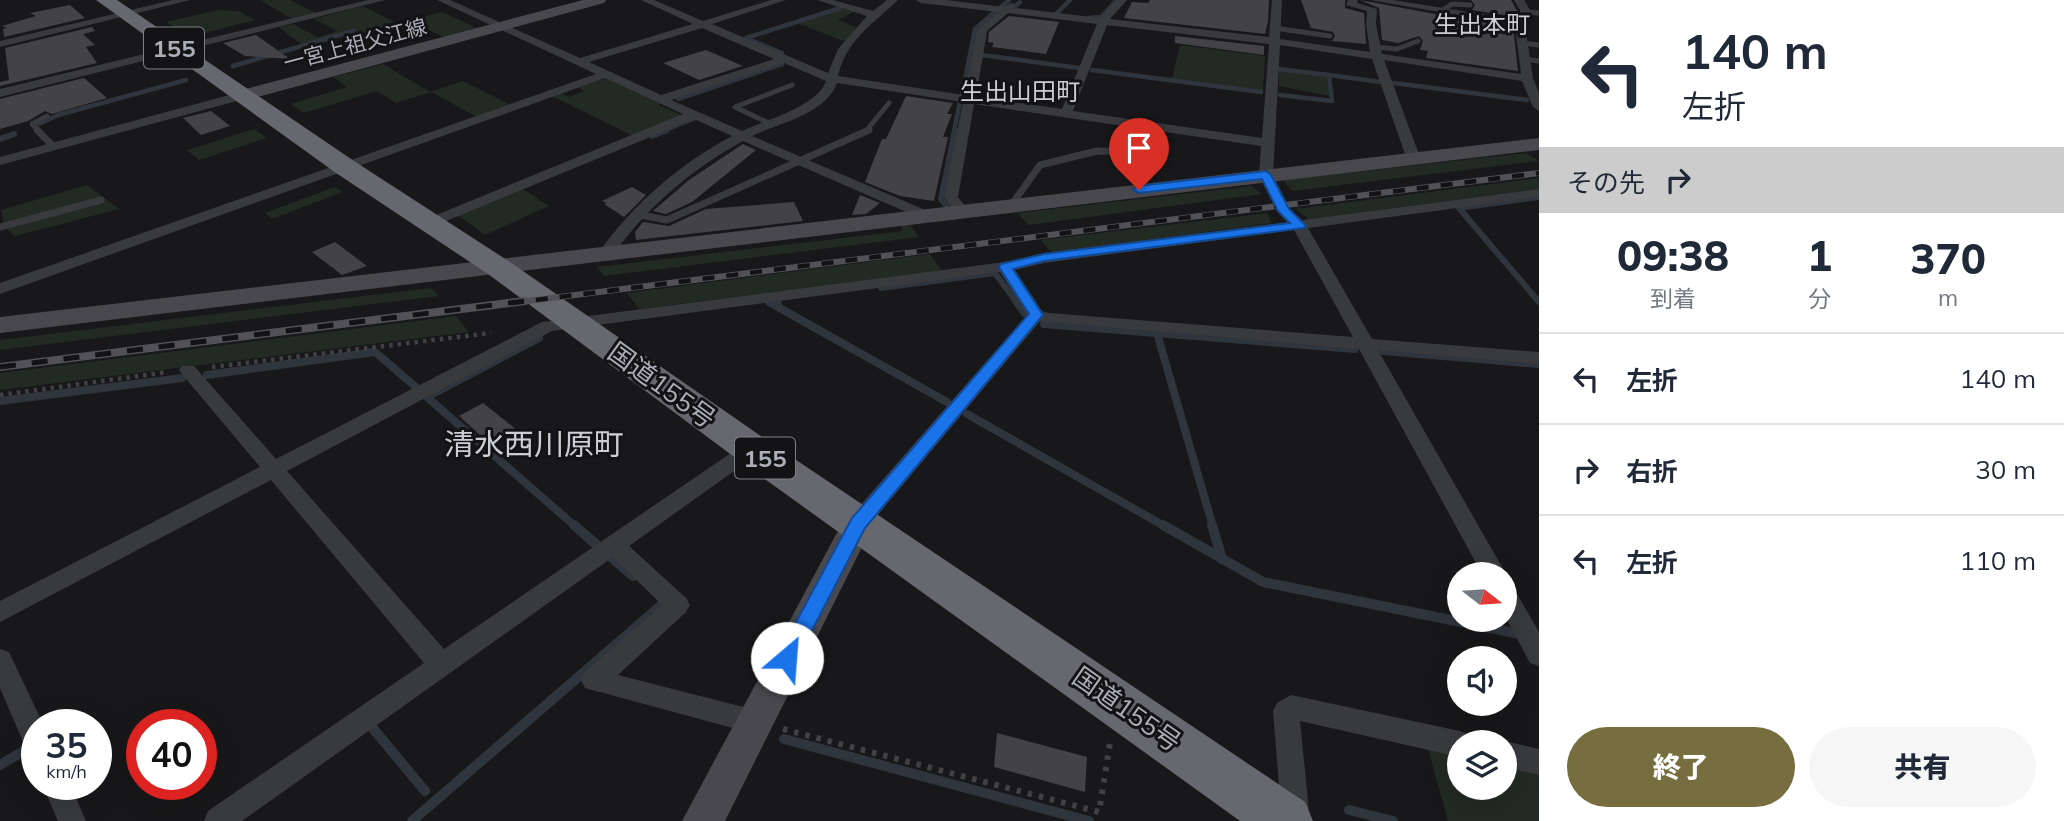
<!DOCTYPE html>
<html lang="ja">
<meta charset="utf-8">
<style>
:root{--surface:#fff;--page:#f6f6f7;--text:#1f2937;--muted:#747a83;--line:#e0e1e3;--accent:#766e3f}
body{margin:0;font-family:Mulish,"Noto Sans JP",sans-serif;background:var(--page);color:var(--text);height:100vh;display:flex;flex-direction:column;font-size:26px;white-space:nowrap}
*{box-sizing:border-box;margin:0}
p{font-size:23px;color:var(--muted)}
.icon{flex:none;width:38px;height:38px;fill:none;stroke:currentColor;stroke-width:2;stroke-linecap:round;stroke-linejoin:round}
.map{position:relative;flex:1;overflow:hidden}
.details{display:flex;flex-direction:column;background:var(--surface);width:525px}
.details>*{flex:none}
.hud{background:#fff;color:var(--text);overflow:hidden}
.needle{width:46px;rotate:107deg}
.buttons{position:absolute;left:1447px;top:562px;display:grid;gap:14px}
.buttons a{display:grid;place-items:center;width:70px;height:70px;border-radius:50%;background:var(--surface);box-shadow:0 7px 28px #0002;font-size:35px}
.speed{position:absolute;left:21px;top:709px;display:flex;gap:14px;font-size:35px;font-weight:700;text-align:center}
.speed>*{display:grid;place-content:center;width:91px;height:91px;border-radius:50%;background:var(--surface);box-shadow:0 7px 28px #0002;line-height:1}
.speed small{font-size:18px;font-weight:400}
.speed .limit{border:10px solid #d22;background:#fff;color:#111}
.pin{position:absolute;display:grid;place-items:center;width:60px;height:60px;color:#fff;margin:-72px -30px;border-radius:50% 50% 50% 0;rotate:-45deg;box-shadow:0 0 7px #0007}
.pin .icon{rotate:45deg}
.me{position:absolute;width:77px;margin:-38px;rotate:27deg;stroke-linejoin:round;filter:drop-shadow(0 0 5px #0008)}
.turn{display:flex;align-items:center;gap:24px;height:147px;padding:0 28px;font-size:32px}
.turn .icon{width:91px;height:91px;stroke-width:2.5}
.turn b{display:block;font-size:49px;line-height:60px}
.then{display:flex;align-items:center;height:66px;padding:0 28px;background:#0003;gap:14px;font-size:26px}
.eta{display:flex;justify-content:space-evenly;align-items:center;height:119px;text-align:center}
.eta b{font-size:42px;font-weight:800;line-height:49px}
.action{display:flex;gap:14px;margin-top:auto;padding:14px 28px}
.action a{flex:1;height:80px;border-radius:42px;background:var(--accent);color:#fff;font-size:28px;font-weight:800;line-height:80px;text-align:center}
.action a+a{background:var(--page);color:var(--text)}
ul{padding:0;list-style:none}
li{display:flex;align-items:center;gap:21px;height:91px;padding:0 28px;border-top:2px solid var(--line)}
li div{flex:1}
li b{display:block;font-size:26px}
li em{font-style:normal}
main{display:flex;flex:1;min-height:0}
.map>svg:first-child{display:block}
.green{fill:#222a24}
.lines{fill:none;stroke-linecap:round;stroke-linejoin:round}
.stream-far3{stroke:#2f353d;stroke-width:4.5}
.stream-far2{stroke:#2f353d;stroke-width:6}
.stream-far1{stroke:#2f353d;stroke-width:8}
.stream{stroke:#2f353d;stroke-width:10}
.building{fill:#434347}
.path-far1{stroke:#404045;stroke-width:4.5;stroke-dasharray:3.5 5;stroke-linecap:butt}
.path{stroke:#404045;stroke-width:6;stroke-dasharray:4.5 7;stroke-linecap:butt}
.lane-far1{stroke:#393a3e;stroke-width:5}
.lane{stroke:#393a3e;stroke-width:7}
.street{fill:#393a3e;fill-rule:evenodd}
.secondary{fill:#48484e;fill-rule:evenodd}
.highway{fill:#66676f;fill-rule:evenodd}
.rail-far1-casing{stroke:#515157;stroke-width:6}
.rail-casing{stroke:#515157;stroke-width:8}
.rail-far1{stroke:#131315;stroke-width:4.5;stroke-dasharray:12;stroke-linecap:butt}
.rail{stroke:#131315;stroke-width:5;stroke-dasharray:16;stroke-linecap:butt}
.route{fill:#1a73e8;stroke:#114b97;stroke-width:2}
.labels{text-anchor:middle;dominant-baseline:central;stroke-width:6;stroke-linejoin:round;paint-order:stroke}
.far-street-label{font-size:21px;fill:#acaeb8;stroke:#131315}
.far-quarter-label{font-size:24px;fill:#cccdd5;stroke:#131315}
.shield{fill:#131315;stroke:#7e8087;stroke-width:2}
.shield-label{font-size:24px;font-weight:bold;fill:#acaeb8}
.street-label{font-size:26px;fill:#acaeb8;stroke:#131315}
.quarter-label{font-size:30px;fill:#cccdd5;stroke:#131315}
</style>
<main>
<div class="map">
<svg width="1539" height="821" viewBox="0 0 1539 821">
<rect width="100%" height="100%" fill="#18181a"/>
<g class="green">
<path d="M260 0H290L318 14 294 20Z"/>
<path d="M363 6 398 24 349 37 342 34 303 45 278 27 293 24 318 37 337 31 314 19Z"/>
<path d="M843 8 855 11 838 20 858 28 846 42 797 23Z"/>
<path d="M218 10 238 11 255 20 189 37 166 22Z"/>
<path d="M442 12 477 28 443 37 410 20Z"/>
<path d="M1180 45 1265 56 1263 91 1172 79Z"/>
<path d="M383 64 430 92 463 81 511 105 477 117 431 92 396 103 377 91 304 113 291 104 347 87 333 77Z"/>
<path d="M1279 70 1327 76 1330 96 1279 86Z"/>
<path d="M607 78 660 103 659 105 683 116 633 136 552 96 561 93 569 97 584 91 577 87Z"/>
<path d="M254 129 267 138 199 160 187 150Z"/>
<path d="M1526 153 1539 161 1292 191 1283 180Z"/>
<path d="M1539 178V189L1309 219 1295 209Z"/>
<path d="M87 185 119 209 15 236 5 227 1 210Z"/>
<path d="M1251 186 1262 194 1028 225 1018 213Z"/>
<path d="M335 187 342 192 272 219 265 213Z"/>
<path d="M521 188 549 206 485 235 456 214Z"/>
<path d="M1267 213 1272 223 1052 253 1041 240Z"/>
<path d="M910 224 919 237 604 276 597 267 903 231 900 225Z"/>
<path d="M930 254 942 271 639 309 627 293Z"/>
<path d="M431 288 439 296 0 350V340Z"/>
<path d="M456 316 469 332 0 390V373Z"/>
<path d="M1427 745 1459 752 1460 788H1505V762L1539 770V821H1448Z"/>
</g>
<g class="lines">
<g class="stream-far3">
<path d="M1001 7 1009 0"/>
<path d="M1013 8 1020 2"/>
<path d="M1056 14 1070 0"/>
<path d="M1089 18 1101 17 1117 0"/>
<path d="M782 53 746 38 840 8"/>
<path d="M982 55 1079 68"/>
<path d="M233 66 353 31"/>
<path d="M1278 69 1329 75"/>
<path d="M1092 70 1261 92"/>
<path d="M1394 83 1527 100"/>
<path d="M962 95 975 29 996 11"/>
<path d="M1280 95 1332 101 1329 75 1381 82"/>
<path d="M678 99 782 64"/>
<path d="M39 124 58 115 186 80"/>
<path d="M663 131 693 119"/>
<path d="M954 131 960 102"/>
</g>
<g class="stream-far2">
<path d="M652 136 667 130"/>
<path d="M0 139 14 134"/>
<path d="M1539 197 1459 208 1539 302"/>
<path d="M947 206 941 199 955 130"/>
<path d="M881 288 995 273 1017 303"/>
<path d="M770 303 778 301"/>
</g>
<g class="stream-far1">
<path d="M778 301 769 302 947 402"/>
<path d="M1016 301 1025 313"/>
<path d="M1044 324 1355 349"/>
<path d="M1157 333 1213 527"/>
<path d="M539 338 427 397 576 527"/>
<path d="M1383 351 1539 364"/>
<path d="M207 375 375 352 417 388"/>
<path d="M0 401 182 378"/>
<path d="M967 414 1166 527"/>
</g>
<g class="stream">
<path d="M574 525 598 546"/>
<path d="M1163 525 1263 582 1515 633"/>
<path d="M1212 525 1222 559"/>
<path d="M611 557 633 576"/>
<path d="M371 726 425 791"/>
<path d="M784 739 1089 821"/>
<path d="M0 765 27 749"/>
<path d="M1349 810 1393 821"/>
<path d="M412 821 665 602 662 600"/>
</g>
</g>
<g class="building">
<path d="M1150 0H1269L1268 21 1265 34 1124 18 1132 2 1148 3Z"/>
<path d="M1301 0H1345V8L1364 13 1366 44 1332 41 1335 36 1333 32 1311 28Z"/>
<path d="M1360 0 1435 14 1440 17 1444 15 1513 27 1518 71 1426 58 1428 51 1420 50 1423 41 1419 36 1398 43 1382 40 1379 8Z"/>
<path d="M1471 0H1511L1517 11V17L1472 10 1475 5Z"/>
<path d="M70 5 85 18 4 37 3 29 7 28 2 26 36 16 30 13Z"/>
<path d="M1009 16 1059 22 1046 54 992 47 994 43 988 42 989 32Z"/>
<path d="M92 27 95 31 83 34 95 45 86 47 97 63 0 86V82L9 80 5 48Z"/>
<path d="M256 35 290 59 245 56 223 43Z"/>
<path d="M1175 36 1264 46V55L1175 43Z"/>
<path d="M706 50 743 66 699 80 663 63Z"/>
<path d="M84 78 107 98 52 114 45 111 28 121 0 129V99Z"/>
<path d="M906 96 953 103 947 114H952L943 137H948L934 201 900 196 865 182 882 139H886Z"/>
<path d="M211 111 230 126 201 135 183 118Z"/>
<path d="M743 144 756 150 692 202 666 214 653 211 689 180Z"/>
<path d="M632 187 646 195 624 217 604 204 607 203 602 201Z"/>
<path d="M860 195 880 203 866 214 852 215Z"/>
<path d="M794 202 803 221 636 240 635 232 643 222 669 226 706 209Z"/>
<path d="M335 242 367 266 342 275 312 252Z"/>
<path d="M483 403 517 430 492 446 459 416Z"/>
<path d="M997 733 1087 757 1085 792 994 767Z"/>
</g>
<g class="lines">
<g class="path-far1">
<path d="M212 367 491 333"/>
<path d="M0 395 168 372"/>
</g>
<path class="path" d="M783 729 1099 812 1110 743"/>
<g class="lane-far1">
<path d="M1440 12 1452 4 1470 5"/>
<path d="M1525 12 1539 13"/>
<path d="M1274 28 1330 36"/>
<path d="M1522 43 1539 45"/>
<path d="M1375 47 1397 49 1418 41"/>
<path d="M1525 59 1539 61"/>
<path d="M769 123 735 107 792 85"/>
<path d="M39 131 32 124 47 116"/>
<path d="M866 131 889 103"/>
</g>
<g class="lane">
<path d="M37 130 53 146"/>
<path d="M1012 204 1040 165 1097 151 1154 152"/>
<path d="M640 215 667 220 869 130"/>
<path d="M0 227 101 200"/>
</g>
<g class="street">
<path d="M173 0H190L0 47V41Z"/>
<path d="M368 0H385L0 97V89Z"/>
<path d="M437 0H450L580 58 693 24 641 0H654L703 21 771 0H786L712 24 828 73 838 49 867 16 817 0H833L873 11 887 0H898C873 24 846 40 838 76L964 95 977 30 998 12 921 3 916 0H946L1004 7 1011 3 1014 4 1015 8 1100 18 1117 0H1127L1110 19 1269 37 1272 0H1282L1280 39 1370 52 1366 24 1367 11 1346 5 1348 0H1358L1357 3 1377 9 1376 24 1382 54 1521 74 1515 25 1370 0H1393L1519 20 1520 10 1514 0H1524L1530 10 1529 22 1525 25 1533 78 1539 93V111L1533 107 1522 81 1384 60 1420 157 1413 161 1406 157 1372 59 1280 45 1273 175 1290 209 1302 220 1539 189V197L1308 228 1372 339 1539 352V364L1378 350 1506 574 1505 575 1482 574 1359 349 1040 321 866 529 858 531 850 529 847 523 850 517 1027 315 1000 272 552 331 287 471 444 649 744 444H758L761 449 758 454 629 546 686 598 690 605 686 612 618 675 755 710 764 713 768 722 764 731 755 734 585 688 581 680 585 672 662 605 613 557 242 821H204L208 811 424 663 271 480 0 622V601L260 467 182 374 179 370 182 366H194L276 459 542 322 1005 262 1044 253 1287 222 1277 211 1259 175 1261 146 974 104 958 197 968 210 961 214 956 213 944 197 963 102 837 83C826 114 779 123 752 136L930 212 932 215 930 218H920L743 141C690 170 645 209 611 258H599L597 255C632 205 678 165 732 136L694 119 434 226H424L422 223 424 220 683 114 605 78 0 294V283L596 74ZM1008 13 1097 24 1062 109 976 97 987 31ZM1107 25 1269 44 1262 138 1073 111ZM702 28 774 59 661 95 589 62ZM784 63 826 81C818 106 766 120 742 131L671 100ZM1294 230 1353 337 1049 313 1042 311 1015 270 1044 263Z"/>
<path d="M244 91 250 95 248 98 0 165V157Z"/>
<path d="M1505 584 1513 587 1539 632V666L1530 663 1505 616Z"/>
<path d="M0 649 9 652 43 724H37V755L27 751 0 688Z"/>
<path d="M1291 695 1460 731 1470 735 1473 742H1460V757L1300 721 1310 821H1282L1273 711 1277 703Z"/>
<path d="M1505 741 1539 749V775L1505 767V742H1503Z"/>
<path d="M42 784H70L86 821H58Z"/>
</g>
<g class="secondary">
<path d="M583 0H606L604 3 250 99 244 100 235 95 238 91Z"/>
<path d="M1539 138V150L0 333V317Z"/>
<path d="M858 511 869 514 874 523 725 821H682L847 514Z"/>
</g>
<path class="highway" d="M96 0H117L354 161 510 262 765 439 1305 802 1313 821H1240L737 459 488 274 336 173Z"/>
<g class="rail-far1-casing">
<path id="rail-far1" d="M512 303 1539 173"/>
</g>
<g class="rail-casing">
<path id="rail" d="M0 367 525 301"/>
</g>
<use href="#rail-far1" class="rail-far1"/>
<use href="#rail" class="rail"/>
</g>
<path class="route" d="M1266 171 1271 175 1289 209 1306 226 1304 228 1044 261 1013 269 1043 315 865 528 794 665 787 667 780 665 777 658 780 652 852 518 1029 314 999 267 1001 264 1044 254 1290 223 1278 211 1262 179 1139 193 1133 190 1139 186Z"/>
<g class="labels">
<g class="far-street-label">
<text transform="translate(355 44) rotate(-15)">一宮上祖父江線</text>
</g>
<g class="far-quarter-label">
<text x="1482" y="24">生出本町</text>
<text x="1020" y="91">生出山田町</text>
</g>
<g class="shield">
<rect x="144" y="27.5" width="60" height="41" rx="5"/>
<rect x="735" y="437.5" width="60" height="41" rx="5"/>
</g>
<g class="shield-label">
<text x="174" y="48">155</text>
<text x="765" y="458">155</text>
</g>
<g class="street-label">
<text transform="translate(662 385) rotate(36)">国道155号</text>
<text transform="translate(1127 709) rotate(35)">国道155号</text>
</g>
<g class="quarter-label">
<text x="534" y="444">清水西川原町</text>
</g>
</g>
</svg>
<div class="buttons">
<a><svg class="needle" viewBox="-14 -14 28 28"><path d="M0-13l5 13h-10z" fill="#e53935"/><path d="M0 13l5-13h-10z" fill="#747a83"/></svg></a>
<a><svg class="icon" aria-label="sound" viewBox="0 0 24 24"><path d="M4 9h4l5-4v14l-5-4H4zM17 9q2 3 0 6"/></svg></a>
<a><svg class="icon" aria-label="layers" viewBox="0 0 24 24"><path d="M12 4l9 5-9 5-9-5zM3 14l9 5 9-5"/></svg></a>
</div>
<div class="speed"><div>35<small>km/h</small></div><div class="limit">40</div></div>
<div class="pin" style="left:1139px;top:190px;background:#d93025"><svg class="icon" aria-label="arrive" viewBox="0 0 24 24"><path d="M6 21V4h12l-3 4 3 4H6"/></svg></div>
<svg class="me" style="left:787px;top:658px" viewBox="-20 -20 40 40"><circle r="19" fill="#fff"/><path d="M0-13L10 11 0 6-10 11z" fill="#1a73e8"/></svg>
</div>
<section class="details">
<div class="hud">
<div class="turn"><svg class="icon" aria-label="left" viewBox="0 0 24 24"><path d="M17 20v-9H6M10 6l-5 5 5 5"/></svg><div><b>140 m</b>左折</div></div>
<div class="then">その先<svg class="icon" aria-label="right" viewBox="0 0 24 24"><path d="M7 20v-9h11M14 6l5 5-5 5"/></svg></div>
</div>
<div class="eta">
<div><b>09:38</b><p>到着</p></div>
<div><b>1</b><p>分</p></div>
<div><b>370</b><p>m</p></div>
</div>
<ul>
<li><svg class="icon" aria-label="left" viewBox="0 0 24 24"><path d="M17 20v-9H6M10 6l-5 5 5 5"/></svg><div><b>左折</b></div><em>140 m</em></li>
<li><svg class="icon" aria-label="right" viewBox="0 0 24 24"><path d="M7 20v-9h11M14 6l5 5-5 5"/></svg><div><b>右折</b></div><em>30 m</em></li>
<li><svg class="icon" aria-label="left" viewBox="0 0 24 24"><path d="M17 20v-9H6M10 6l-5 5 5 5"/></svg><div><b>左折</b></div><em>110 m</em></li>
</ul>
<div class="action"><a>終了</a><a>共有</a></div>
</section>
</main>
